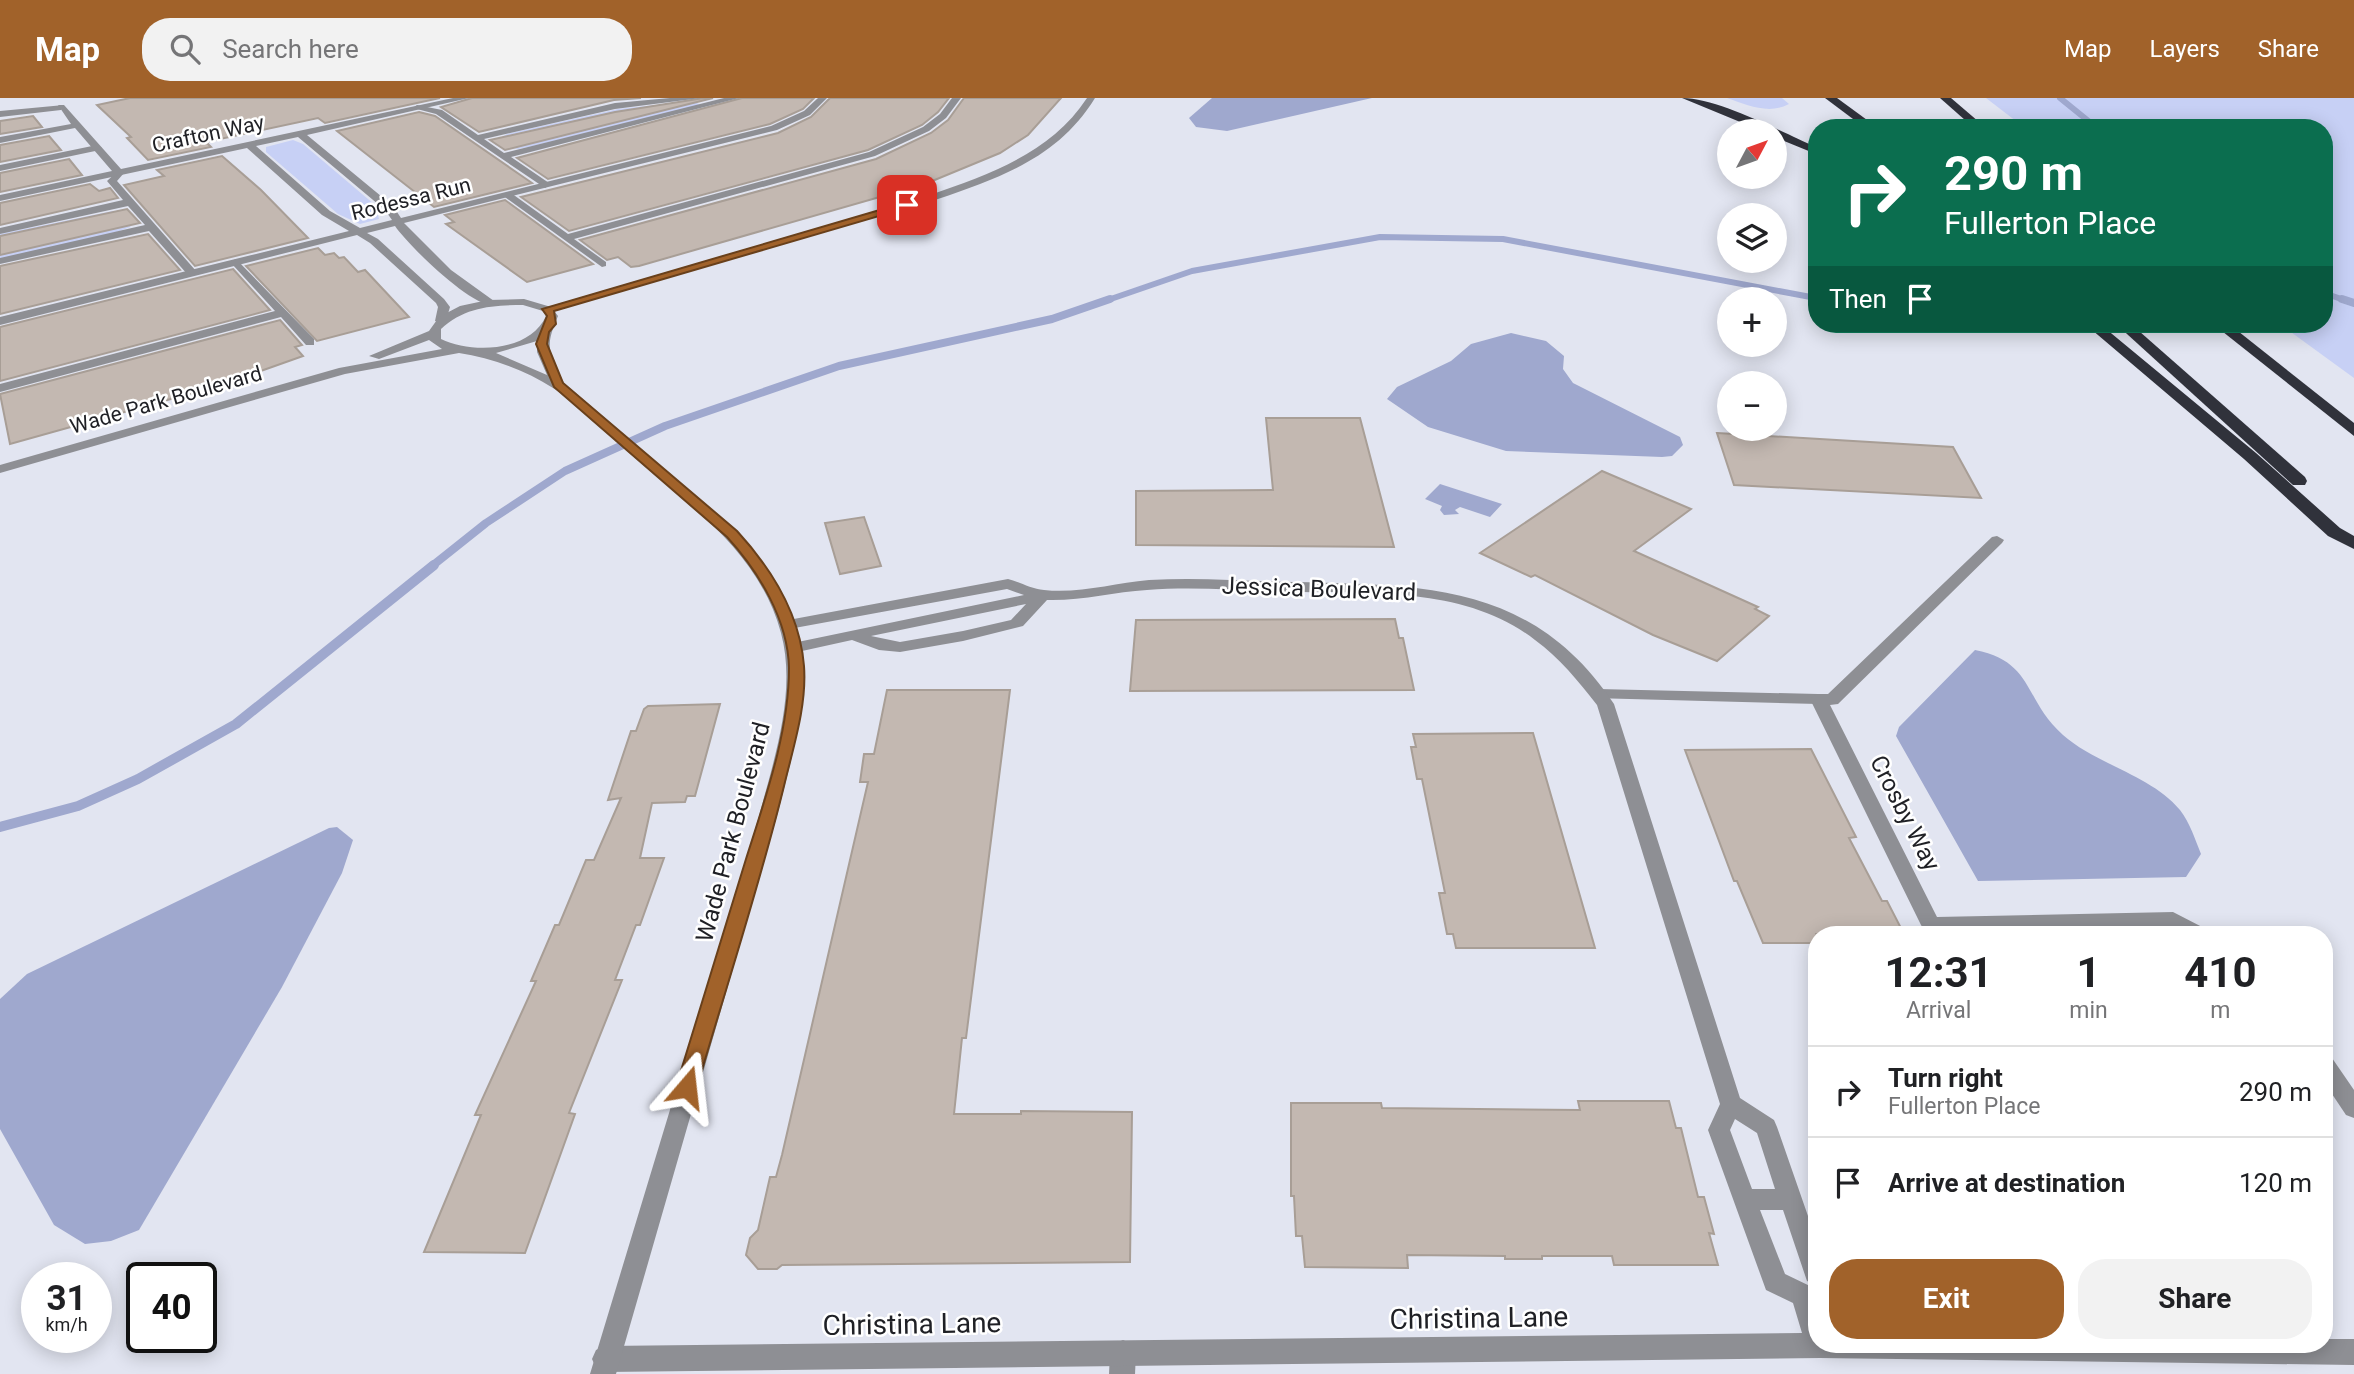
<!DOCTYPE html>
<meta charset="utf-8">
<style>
:root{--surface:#fff;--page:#f2f2f2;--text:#202124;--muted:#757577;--line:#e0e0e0;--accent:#a1622a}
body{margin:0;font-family:Roboto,sans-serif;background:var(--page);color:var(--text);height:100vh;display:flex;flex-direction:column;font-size:26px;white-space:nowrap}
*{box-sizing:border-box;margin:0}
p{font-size:23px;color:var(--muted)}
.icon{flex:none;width:38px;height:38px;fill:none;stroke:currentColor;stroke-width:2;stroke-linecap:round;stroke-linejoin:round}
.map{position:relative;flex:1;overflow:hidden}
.panel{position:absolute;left:1808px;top:828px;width:525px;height:427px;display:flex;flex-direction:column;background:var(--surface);border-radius:28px;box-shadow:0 4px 18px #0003}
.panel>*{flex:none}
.top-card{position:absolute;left:1808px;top:21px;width:525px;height:214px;border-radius:28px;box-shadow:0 4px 18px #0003;background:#0b6e4f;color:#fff;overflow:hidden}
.needle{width:46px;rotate:49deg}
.controls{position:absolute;left:1717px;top:21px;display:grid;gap:14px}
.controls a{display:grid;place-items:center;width:70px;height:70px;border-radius:50%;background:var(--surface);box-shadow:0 4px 18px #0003;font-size:35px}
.speed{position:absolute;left:21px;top:1164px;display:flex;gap:14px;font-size:35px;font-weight:700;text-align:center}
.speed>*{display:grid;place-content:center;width:91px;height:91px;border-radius:50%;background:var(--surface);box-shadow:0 4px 18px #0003;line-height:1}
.speed small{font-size:18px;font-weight:400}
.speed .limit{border:4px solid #111;border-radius:10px;background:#fff;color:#111}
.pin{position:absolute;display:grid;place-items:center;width:60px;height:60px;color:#fff;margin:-30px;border-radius:14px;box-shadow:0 4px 10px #0006}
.me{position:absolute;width:77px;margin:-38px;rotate:17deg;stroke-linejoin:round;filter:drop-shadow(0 0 5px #0008)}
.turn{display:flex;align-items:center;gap:24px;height:147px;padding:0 21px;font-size:32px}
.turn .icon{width:91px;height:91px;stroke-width:2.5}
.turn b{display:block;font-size:49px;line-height:60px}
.then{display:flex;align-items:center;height:66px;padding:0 21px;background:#0003;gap:14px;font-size:26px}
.eta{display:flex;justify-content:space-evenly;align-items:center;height:119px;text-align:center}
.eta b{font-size:42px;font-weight:700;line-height:49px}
.action{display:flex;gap:14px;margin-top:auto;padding:14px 21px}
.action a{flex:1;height:80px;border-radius:28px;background:var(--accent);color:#fff;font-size:28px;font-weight:700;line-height:80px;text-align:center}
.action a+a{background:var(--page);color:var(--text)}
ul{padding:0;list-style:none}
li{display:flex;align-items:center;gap:21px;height:91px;padding:0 21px;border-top:2px solid var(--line)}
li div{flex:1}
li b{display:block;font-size:26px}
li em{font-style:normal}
header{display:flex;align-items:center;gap:42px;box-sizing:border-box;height:98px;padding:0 35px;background:var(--accent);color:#fff}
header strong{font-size:33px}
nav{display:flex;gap:38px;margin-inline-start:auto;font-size:24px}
.search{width:490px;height:63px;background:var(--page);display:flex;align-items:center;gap:18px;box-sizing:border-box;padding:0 24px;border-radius:28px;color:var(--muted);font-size:26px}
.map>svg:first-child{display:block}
.green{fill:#c7d0f5}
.water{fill:#9fa8ce}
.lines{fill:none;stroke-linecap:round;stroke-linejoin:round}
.stream-far2{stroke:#9fa8ce;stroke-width:6}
.stream-far1{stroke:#9fa8ce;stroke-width:8}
.stream{stroke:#9fa8ce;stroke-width:10}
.building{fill:#c3b8b1;stroke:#a89e96;stroke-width:2}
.service{fill:#8e8f94;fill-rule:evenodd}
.minor{fill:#8e8f94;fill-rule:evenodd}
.tertiary{fill:#8e8f94;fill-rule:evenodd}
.motorway{fill:#30323b;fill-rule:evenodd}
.route{fill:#a1622a;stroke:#69401b;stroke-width:2}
.labels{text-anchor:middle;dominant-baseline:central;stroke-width:5;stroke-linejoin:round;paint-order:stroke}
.far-street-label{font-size:21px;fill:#1f2025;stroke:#fff}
.street-label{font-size:24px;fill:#1f2025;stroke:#fff}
.near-street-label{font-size:28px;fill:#1f2025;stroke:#fff}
</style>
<header>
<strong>Map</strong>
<div class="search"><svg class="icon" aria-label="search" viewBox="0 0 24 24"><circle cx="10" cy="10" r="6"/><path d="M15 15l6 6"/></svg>Search here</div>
<nav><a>Map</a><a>Layers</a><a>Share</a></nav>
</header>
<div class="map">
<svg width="2354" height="1276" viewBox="0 0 2354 1276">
<rect width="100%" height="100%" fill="#e2e5f1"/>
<g class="green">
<path d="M1727 0H1782L1789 6C1769 17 1747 7 1727 0Z"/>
<path d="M1986 0H2354V280L2280 226H2324V30H2025Z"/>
<path d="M694 3 700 7 533 48 518 51 495 47V43L507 36 618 11Z"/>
<path d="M293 42 303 46 375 107 379 121 360 126 338 116 266 54V49Z"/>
<path d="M113 113 126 115 134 123 130 129 117 134 0 161V136Z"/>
</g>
<g class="water">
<path d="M1212 0H1372L1227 33 1196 29 1189 20Z"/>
<path d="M1511 235 1546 243 1564 258 1563 271 1573 285 1680 339 1683 347 1672 358 1662 359 1506 353 1428 329 1387 301 1397 289 1451 263 1471 246Z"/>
<path d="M1440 386 1502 406 1490 419 1460 409 1455 412 1459 416 1444 417 1440 412 1442 408 1425 401Z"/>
<path d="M1975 552C2035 564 2023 602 2063 637 2097 667 2151 677 2180 712 2190 725 2195 741 2201 756L2186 779 1978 783 1896 638 1899 629Z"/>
<path d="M337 729 353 742 342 775 282 889 139 1132 111 1143 85 1146 54 1127 0 1031V901L27 876 329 730Z"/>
</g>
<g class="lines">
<g class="stream-far2">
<path d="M2060 0 2097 30"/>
<path d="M2324 195 2347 203"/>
<path d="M1105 203 1192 173 1380 139 1503 141 1816 200"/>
</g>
<g class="stream-far1">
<path d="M2342 201 2354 205"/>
<path d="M432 468 486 425 565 373 665 328 839 268 1052 221 1110 201"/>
</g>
<path class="stream" d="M0 729 78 708 138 681 236 626 434 467"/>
</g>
<g class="building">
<path d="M130 0H440L325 25 318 20 206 44 211 49 148 62 127 40 131 39 97 7Z"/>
<path d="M472 0H641L614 2 479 34 441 9Z"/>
<path d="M704 0H713L505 52 490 42 615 14Z"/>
<path d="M742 0H814L803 11 770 26 548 81 517 60Z"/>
<path d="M830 0H949L938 14 922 27 868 52 569 133 521 99 778 35 811 19Z"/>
<path d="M964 0H1061L1028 37 1000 55 925 86 639 168 631 169 618 159 607 162 580 142 876 61 931 35 948 22Z"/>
<path d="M419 14 435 18 532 85 434 109 337 33Z"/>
<path d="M33 18 42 29 0 36V23Z"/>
<path d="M49 38 61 52 0 64V47Z"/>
<path d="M222 58 261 92 308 140 195 168 124 87 164 78 157 72Z"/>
<path d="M69 61 82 77 0 94V75Z"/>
<path d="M90 86 99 93 110 90 118 100 0 127V105Z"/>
<path d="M505 102 593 166 527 184 446 126 454 124 445 117Z"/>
<path d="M127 111 140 125 0 157V138Z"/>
<path d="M148 136 180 172 0 216V168Z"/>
<path d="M318 150 325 157 334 155 339 160 344 159 358 174 365 172 409 219 317 243 246 168Z"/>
<path d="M233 171 270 212 0 283V229Z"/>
<path d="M280 222 302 247 295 249 303 258 221 287 10 346 0 296Z"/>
<path d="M1266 320H1360L1394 449 1136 447V393L1273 392Z"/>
<path d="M1717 335 1953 349 1981 400 1734 387Z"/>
<path d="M1602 373 1691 411 1634 453 1758 509 1755 511 1769 518 1717 563 1653 537 1535 477 1531 479 1480 455Z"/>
<path d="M864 419 881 468 840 476 825 425Z"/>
<path d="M1395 521 1399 540H1403L1414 592 1130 593 1136 522Z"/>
<path d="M887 592H1010L966 940H962L954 1016H1021V1013L1132 1014 1130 1164 782 1167 777 1171H758L746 1157 750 1140 758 1132 770 1079H776L782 1057 868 684H860L864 656H874Z"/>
<path d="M720 606 695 698H687L685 704 652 705 640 760H664L640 827H636L615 882H622L569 1015 575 1016 525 1155 424 1154 481 1017H475L536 883H531L555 827H559L586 762H594L621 700 608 702 631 633H636L644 611 648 608Z"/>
<path d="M1533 635 1595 850H1456L1453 836H1447L1439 795H1445L1422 681H1417L1411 649H1416L1413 636Z"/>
<path d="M1811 651 1856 739 1849 740 1882 803H1887L1904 836H1816V845H1763L1737 783H1734L1685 652Z"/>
<path d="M1578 1003H1669L1676 1030H1681L1698 1099H1704L1714 1136 1709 1135 1718 1167H1614L1612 1158H1542V1161H1505V1158L1407 1157 1408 1170 1305 1169 1302 1138H1296L1294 1098H1291V1005H1381L1382 1010 1580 1012Z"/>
</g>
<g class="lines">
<g class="service">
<path d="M670 0H701L615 11 484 41 504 55 724 0H739L511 59 549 85 550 87 545 90 436 16 413 10 417 7 442 12 478 37 615 5Z"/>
<path d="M952 0H961L946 20 929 33 875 58 574 141 606 164V168L602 169 502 97 511 95 568 136 869 54 923 29 940 16Z"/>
<path d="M64 7 61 12 0 19V13Z"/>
<path d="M97 47 102 50 100 52 0 73V67Z"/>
<path d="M119 72 124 75 117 83 196 173V177H188L149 133 0 166V160L145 127 128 108 0 136V130L123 102 107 83Z"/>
<path d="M236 161 314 241V247H306L281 219 0 294V286L275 213 232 166 230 164Z"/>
<path d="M1598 591 1818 596 1826 601 1818 606 1592 600 1590 596 1592 592Z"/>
<path d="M1123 1242 1132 1246 1136 1255 1135 1276H1109L1110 1255 1114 1246Z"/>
</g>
<g class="minor">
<path d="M453 0H469L307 37 393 108 401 120 771 28 804 13 818 0H827L810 17 777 32 404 125 451 172 494 203V207C472 210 408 147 395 128L367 135 378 141 444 201 450 209 445 226 435 223 438 209 436 205 370 145 357 137 0 227V219L349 133 322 117 247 50 0 103V97L112 73 75 30 0 45V39L71 26 58 7H64L121 71ZM298 39 385 112 392 122 360 130 330 113 256 48Z"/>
<path d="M1087 0H1095C1058 60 1001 79 938 101L551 213 541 211 930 97C990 76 1051 55 1087 0Z"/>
<path d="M1997 438 2004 442 2002 445 1838 606 1830 607 1937 819 2173 814 2206 831 2209 836H2183L2170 830 1931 835 1924 832 1921 827 1810 601 1818 596H1828L1992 439Z"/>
<path d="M1008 481C1020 484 1031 491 1044 492 1079 496 1114 485 1149 482 1197 479 1245 483 1293 484 1424 487 1533 485 1614 606L1740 1000 1774 1022 1777 1029 1816 1141V1187L1807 1183 1783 1112H1760L1785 1176 1812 1189 1816 1200V1246H2324V1241H2354V1267L1820 1260 605 1274 596 1270 592 1261 596 1252 605 1248 1802 1235 1793 1205 1766 1192 1708 1032 1720 1006 1597 607C1578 583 1560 560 1535 542 1468 490 1376 495 1296 494 1246 493 1196 488 1147 492 1114 494 1081 503 1047 502L1023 528 963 543 900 554 879 552 852 542 793 555 785 550 793 545 1024 497 1007 491 789 531 781 526 783 523ZM1026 506 1011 522 963 533 900 544 871 538ZM1735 1021 1757 1035 1775 1091H1752L1730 1032Z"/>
<path d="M2324 957 2332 960 2354 992V1020L2346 1017 2324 984Z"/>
</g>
<path class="tertiary" d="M524 201 551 209 558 218C544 250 549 255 564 285 599 315 634 345 669 375 732 428 799 481 803 571 804 621 789 670 777 718L616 1276H590L759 718C774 661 797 594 781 535 759 453 687 405 626 352 602 332 579 306 553 290 526 272 491 260 459 255L345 276 0 375V367L339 270 442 251 429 242 379 261 369 258 429 233 439 219 460 208 488 202ZM523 207 543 213 546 218C530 254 472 256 441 241V231C464 209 493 207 523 207ZM537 243V254L547 277 496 255Z"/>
<g class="motorway">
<path d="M1682 0C1719 0 1781 34 1816 49V56L1774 39V33H1762Z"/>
<path d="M1825 0H1837L1878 30H1865Z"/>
<path d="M1940 0H1951L1986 30H1974Z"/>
<path d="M2085 226H2100L2256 355 2340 430 2354 438V451L2328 438 2244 361Z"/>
<path d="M2116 226H2131L2305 379 2307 383 2305 387H2293Z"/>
<path d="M2213 226H2229L2354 325V338Z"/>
</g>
</g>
<path class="route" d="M907 104 910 109 554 213 556 226 549 234 547 246 563 285 737 433C771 470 800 517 804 568 807 608 793 650 784 688 759 790 726 889 697 989L694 995 687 998 679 995 676 989C700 913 723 837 746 761 765 701 789 634 789 570 788 522 759 474 727 439L554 289 536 246 547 218 542 211Z"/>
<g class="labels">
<g class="far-street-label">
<text transform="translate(208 36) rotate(-12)">Crafton Way</text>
<text transform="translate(411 101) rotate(-14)">Rodessa Run</text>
<text transform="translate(166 302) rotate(-16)">Wade Park Boulevard</text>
</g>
<g class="street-label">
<text transform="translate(1319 491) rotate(2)">Jessica Boulevard</text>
<text transform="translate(1905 715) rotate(63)">Crosby Way</text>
<text transform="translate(733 734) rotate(-75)">Wade Park Boulevard</text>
</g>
<g class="near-street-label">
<text transform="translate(1479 1220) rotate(-1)">Christina Lane</text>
<text transform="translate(912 1226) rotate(-1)">Christina Lane</text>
</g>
</g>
</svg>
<div class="controls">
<a><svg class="needle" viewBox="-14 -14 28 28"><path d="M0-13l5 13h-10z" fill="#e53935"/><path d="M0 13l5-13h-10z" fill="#757577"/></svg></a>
<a><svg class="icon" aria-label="layers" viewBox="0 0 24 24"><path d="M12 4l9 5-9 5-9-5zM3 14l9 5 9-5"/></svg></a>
<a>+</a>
<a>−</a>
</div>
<div class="speed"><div>31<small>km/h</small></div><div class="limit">40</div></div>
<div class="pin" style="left:907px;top:107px;background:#d93025"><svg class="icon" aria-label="arrive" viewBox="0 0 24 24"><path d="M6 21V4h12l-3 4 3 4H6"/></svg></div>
<svg class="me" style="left:687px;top:989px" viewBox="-20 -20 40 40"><path d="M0-17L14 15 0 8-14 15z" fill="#a1622a" stroke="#fff" stroke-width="4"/></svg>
<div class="top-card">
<div class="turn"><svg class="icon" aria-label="right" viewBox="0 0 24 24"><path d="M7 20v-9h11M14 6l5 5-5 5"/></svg><div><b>290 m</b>Fullerton Place</div></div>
<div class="then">Then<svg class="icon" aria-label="arrive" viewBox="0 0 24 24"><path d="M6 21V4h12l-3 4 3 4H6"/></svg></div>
</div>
<section class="panel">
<div class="eta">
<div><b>12:31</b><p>Arrival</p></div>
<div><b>1</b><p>min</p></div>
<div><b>410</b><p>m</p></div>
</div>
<ul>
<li><svg class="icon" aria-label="right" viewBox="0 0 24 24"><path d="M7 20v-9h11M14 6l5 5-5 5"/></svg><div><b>Turn right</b><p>Fullerton Place</p></div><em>290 m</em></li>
<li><svg class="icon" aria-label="arrive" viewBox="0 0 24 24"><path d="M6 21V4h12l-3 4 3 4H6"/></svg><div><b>Arrive at destination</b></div><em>120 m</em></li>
</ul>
<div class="action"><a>Exit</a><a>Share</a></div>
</section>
</div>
